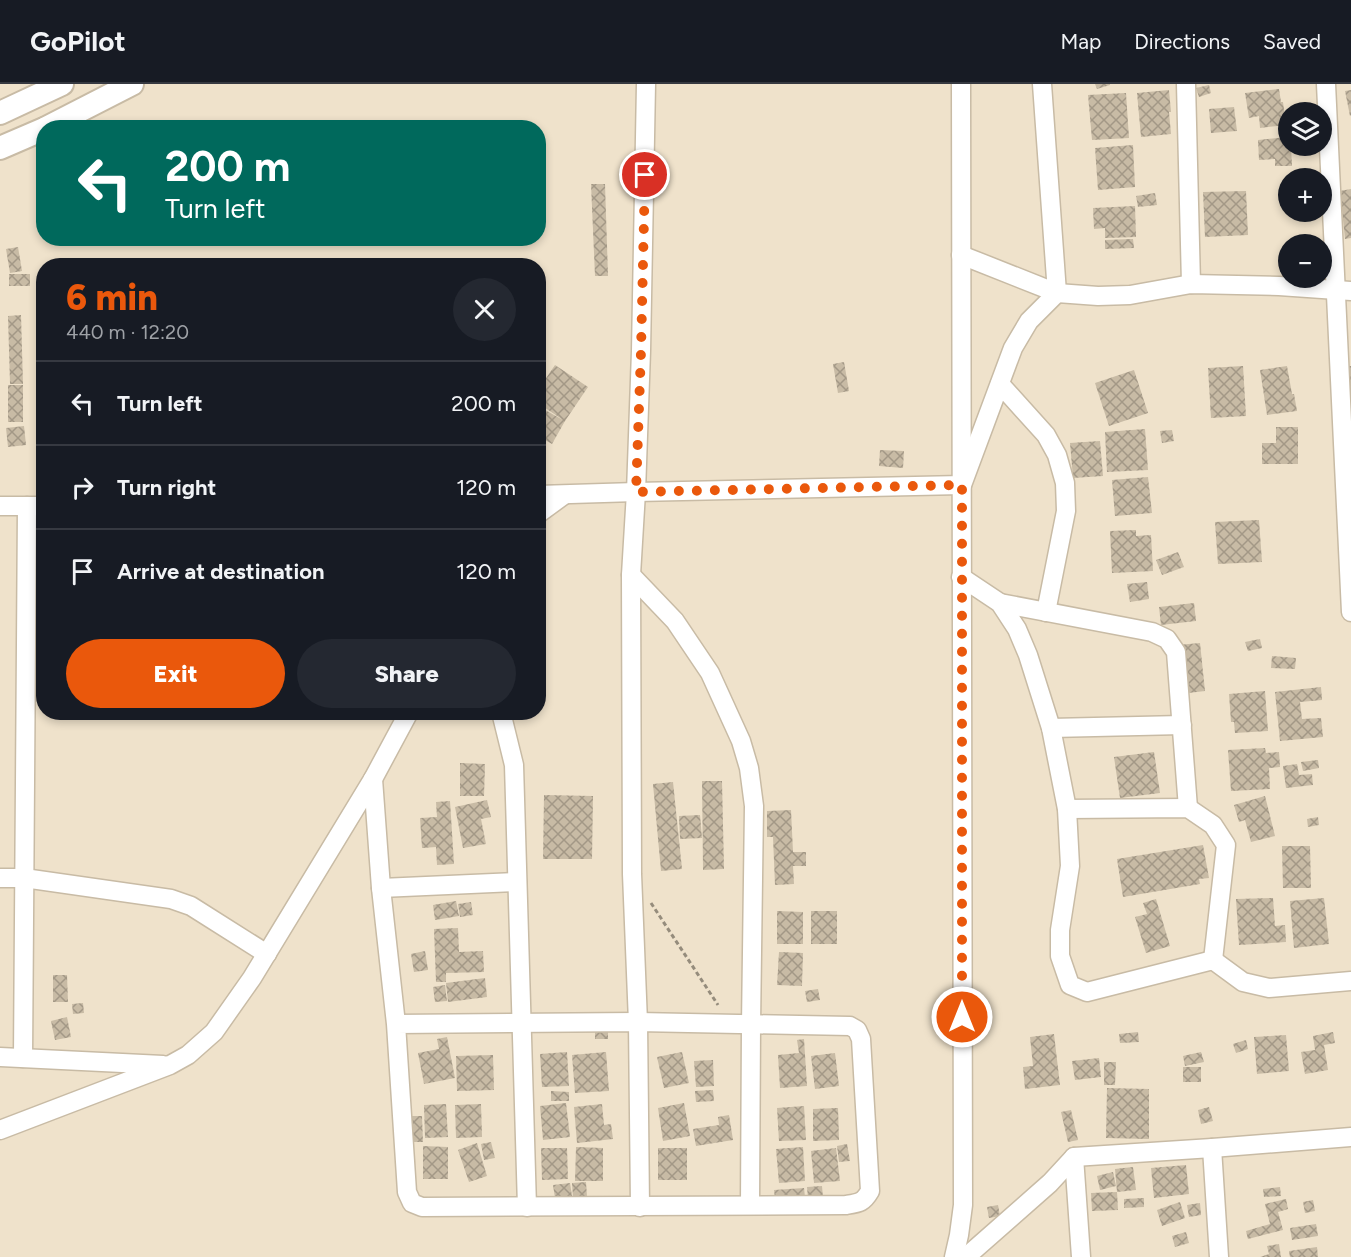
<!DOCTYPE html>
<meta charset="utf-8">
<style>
:root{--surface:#171b24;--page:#242831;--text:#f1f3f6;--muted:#9ea1a6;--line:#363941;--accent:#ea580c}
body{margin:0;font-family:Figtree,sans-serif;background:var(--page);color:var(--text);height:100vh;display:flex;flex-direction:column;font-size:22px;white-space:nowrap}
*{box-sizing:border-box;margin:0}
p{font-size:20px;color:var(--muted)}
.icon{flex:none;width:33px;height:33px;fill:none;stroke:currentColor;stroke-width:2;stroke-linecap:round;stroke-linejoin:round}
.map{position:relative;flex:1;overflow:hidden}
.details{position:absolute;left:36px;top:174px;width:510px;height:462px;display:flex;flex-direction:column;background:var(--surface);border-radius:24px;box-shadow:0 3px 9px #0003}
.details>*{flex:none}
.top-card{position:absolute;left:36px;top:36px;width:510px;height:126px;border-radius:24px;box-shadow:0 3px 9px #0003;background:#00695c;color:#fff;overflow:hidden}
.fabs{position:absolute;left:1278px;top:18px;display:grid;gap:12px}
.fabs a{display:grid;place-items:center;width:54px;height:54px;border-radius:50%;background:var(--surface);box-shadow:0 3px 9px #0003;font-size:30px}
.pin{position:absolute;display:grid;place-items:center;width:51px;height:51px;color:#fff;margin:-26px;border:3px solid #fff;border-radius:50%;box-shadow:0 2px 6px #0007}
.me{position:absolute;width:66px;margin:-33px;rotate:0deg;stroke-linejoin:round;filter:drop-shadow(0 0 4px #0008)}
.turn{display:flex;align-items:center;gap:21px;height:126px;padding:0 30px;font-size:27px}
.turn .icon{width:78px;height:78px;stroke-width:2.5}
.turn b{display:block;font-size:42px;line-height:51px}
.round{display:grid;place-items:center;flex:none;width:63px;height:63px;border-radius:32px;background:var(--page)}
.head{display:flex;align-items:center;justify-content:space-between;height:102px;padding:0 30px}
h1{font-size:36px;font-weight:800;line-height:45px;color:var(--accent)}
.button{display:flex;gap:12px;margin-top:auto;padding:12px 30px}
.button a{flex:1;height:69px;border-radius:36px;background:var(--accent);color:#fff;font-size:24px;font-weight:800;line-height:69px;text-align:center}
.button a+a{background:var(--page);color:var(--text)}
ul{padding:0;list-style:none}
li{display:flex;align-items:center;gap:18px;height:84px;padding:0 30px;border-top:2px solid var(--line)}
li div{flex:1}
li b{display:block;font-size:22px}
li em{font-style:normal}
header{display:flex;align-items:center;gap:36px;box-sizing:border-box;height:84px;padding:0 30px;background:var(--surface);border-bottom:2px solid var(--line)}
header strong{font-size:28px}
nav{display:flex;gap:33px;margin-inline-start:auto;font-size:21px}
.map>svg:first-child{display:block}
.building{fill:url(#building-cross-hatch)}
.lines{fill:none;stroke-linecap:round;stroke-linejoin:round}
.minor-casing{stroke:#c8bba5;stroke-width:21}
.major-casing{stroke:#c8bba5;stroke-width:26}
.path{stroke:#958c7c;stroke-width:3;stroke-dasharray:4.5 3;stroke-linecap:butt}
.minor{stroke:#fff;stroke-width:18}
.major{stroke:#fff;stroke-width:22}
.route{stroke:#ea580c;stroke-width:10;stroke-dasharray:0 18}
</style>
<header>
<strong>GoPilot</strong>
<nav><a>Map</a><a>Directions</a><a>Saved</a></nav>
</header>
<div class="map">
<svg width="1351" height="1173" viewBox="0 0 1351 1173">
<defs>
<pattern id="building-cross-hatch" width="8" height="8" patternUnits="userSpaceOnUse" patternTransform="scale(1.5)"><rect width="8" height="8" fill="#c8bba5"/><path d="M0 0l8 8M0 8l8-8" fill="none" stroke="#a39886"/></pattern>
</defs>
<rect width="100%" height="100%" fill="#efe2cb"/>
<g class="building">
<path d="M1095 0H1110V1L1097 5Z"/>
<path d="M1209 1 1211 9 1199 13 1196 4Z"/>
<path d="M1279 5 1281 18H1283L1286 41 1260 44 1259 32 1249 34 1245 9Z"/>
<path d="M1169 6 1171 28H1169L1171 50 1141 53 1137 9Z"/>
<path d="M1351 6V31L1350 32 1345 7Z"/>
<path d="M1126 9 1129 54 1092 56 1088 11Z"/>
<path d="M1234 23 1237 47 1211 49 1209 25Z"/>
<path d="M1288 53V62H1291L1292 82H1275V75L1259 76 1258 56Z"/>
<path d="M1133 61 1135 103 1098 106 1095 64Z"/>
<path d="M591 100H605L608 192H595Z"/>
<path d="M1351 105V154L1345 155 1340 107Z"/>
<path d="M1246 107 1248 151 1205 153 1203 108Z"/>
<path d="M1155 109 1157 121 1138 123 1136 112Z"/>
<path d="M1135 122 1136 153 1105 154V144L1094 145 1093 124Z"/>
<path d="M1133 155 1134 164 1105 165V156Z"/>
<path d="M18 163 22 187 10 189 6 165Z"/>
<rect x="9" y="190" width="21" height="12"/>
<path d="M21 231 23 300H10L8 232Z"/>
<path d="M844 278 849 307 838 309 833 280Z"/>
<path d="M555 281 588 303 565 337 552 360 538 352V322L563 336 538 319V306Z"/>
<path d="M1243 282 1246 332 1211 334 1208 284Z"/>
<path d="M1287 282 1292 310H1294L1297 327 1267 331 1260 286Z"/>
<path d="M1346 282H1351V323H1347Z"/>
<path d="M1134 286 1148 329 1109 342 1095 299Z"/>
<rect x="8" y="301" width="15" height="37"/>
<path d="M24 342 26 361 8 363 6 344Z"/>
<path d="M1276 343H1298V380H1262V359H1276Z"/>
<path d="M1145 345 1148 386 1107 388 1105 348Z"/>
<path d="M1172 346 1174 357 1162 359 1160 347Z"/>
<path d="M1100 357 1103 392 1073 394 1070 359Z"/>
<path d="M880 366 904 367 903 384 879 382Z"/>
<path d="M1148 393 1152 429 1115 432 1112 396Z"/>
<path d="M1259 436 1262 478 1218 480 1215 438Z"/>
<path d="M1136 446V452L1151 451 1153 487 1112 489 1110 447Z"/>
<path d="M1178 468 1184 483 1162 491 1156 476Z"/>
<path d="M1147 498 1149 515 1130 518 1127 500Z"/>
<path d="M1194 519 1196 537 1161 541 1159 523Z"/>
<path d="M1260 555 1262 564 1248 567 1245 558Z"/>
<path d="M1200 559 1205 607 1172 611 1166 562Z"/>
<path d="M1272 572 1296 574 1295 585 1271 584Z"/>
<path d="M1321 603 1322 616 1300 618 1302 635 1321 634 1323 653 1280 657 1275 608Z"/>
<path d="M1265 607 1268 647 1235 649 1234 638H1231L1229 610Z"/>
<path d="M1265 664 1266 669 1279 668 1280 683 1269 684 1270 705 1231 707 1228 666Z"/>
<path d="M1154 668 1160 709 1120 714 1114 673Z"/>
<path d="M1318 676 1319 684 1303 687 1301 678Z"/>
<path d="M460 679 485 680 484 712H460Z"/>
<path d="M1297 680 1299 691 1312 690 1313 701 1286 704 1283 682Z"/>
<path d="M702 697H722L724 785 703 786Z"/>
<path d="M673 698 682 785 661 787 653 700Z"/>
<path d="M544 711 593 712 592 775H543Z"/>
<path d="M1265 712 1275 752 1251 758 1245 736 1239 738 1234 721Z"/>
<path d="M487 716 491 733 481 735 486 760 463 764 455 723Z"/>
<path d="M450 717 454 780 437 781 436 763 422 764 420 734 437 733 436 718Z"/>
<path d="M791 726 793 768H806V782H793L794 800 775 801 773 753H767V727Z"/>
<path d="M700 731 702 754 680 755 679 732Z"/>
<path d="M1318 733 1319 741 1308 743 1307 735Z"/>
<path d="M1203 761 1209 794 1199 795 1200 800 1123 813 1117 775Z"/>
<path d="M1282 762H1310L1311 804H1283Z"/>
<path d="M1273 814 1275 842 1285 841 1286 858 1239 861 1236 815Z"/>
<path d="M1324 814 1329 860 1294 864 1290 817Z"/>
<path d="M1156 815 1170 862 1146 869 1135 833 1147 830 1143 819Z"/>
<path d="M456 817 459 832 435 836 433 821Z"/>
<path d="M471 818 473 831 460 833 458 820Z"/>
<path d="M777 827 803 828V860H777Z"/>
<rect x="811" y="827" width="26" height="33"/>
<path d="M458 844 459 868 483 867 484 888 446 889V898H436L434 845Z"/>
<path d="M425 867 428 886 414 888 411 870Z"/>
<path d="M779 868 803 869 802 902 777 901Z"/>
<path d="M53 891H67L68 918H53Z"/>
<path d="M485 894 487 913 448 918 446 899Z"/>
<path d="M445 901 447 917 435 918 433 903Z"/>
<path d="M818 905 820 916 807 918 805 907Z"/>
<path d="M83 919 84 929 73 930 72 920Z"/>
<path d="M67 933 71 953 55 956 51 937Z"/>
<path d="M595 943 608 944V955H595Z"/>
<path d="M1138 948 1139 958 1120 959 1119 950Z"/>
<path d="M1333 948 1335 959 1324 961 1328 986 1305 990 1301 968 1315 966 1313 952Z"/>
<path d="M1054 950 1060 1001 1025 1005 1023 983 1033 982 1030 953Z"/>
<path d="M1286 951 1289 987 1257 990 1254 953Z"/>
<path d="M447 953 455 994 424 1000 418 969 439 965 437 955Z"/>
<path d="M804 955 807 1002 780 1004 778 971 799 969 797 956Z"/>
<path d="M1246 956 1248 965 1236 969 1233 960Z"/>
<path d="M567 968 569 1002 542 1003 540 970Z"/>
<path d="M606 968 609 1007 575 1009 572 971Z"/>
<path d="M682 968 689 999 664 1004 657 973Z"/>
<path d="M1201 968 1204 978 1185 982 1183 972Z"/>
<path d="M835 969 839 1002 815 1005 811 972Z"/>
<path d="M493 971 494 1006 457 1007 456 972Z"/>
<path d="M1099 974 1101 993 1075 996 1072 977Z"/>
<path d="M713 976 714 1002 696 1003 694 977Z"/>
<path d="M1104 978H1116L1115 1001H1104Z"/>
<rect x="1183" y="983" width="18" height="15"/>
<path d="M1107 1004 1149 1005V1055L1106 1054Z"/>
<path d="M713 1006 714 1017 696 1018 695 1007Z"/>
<path d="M551 1007 569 1008V1017H551Z"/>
<path d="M566 1019 570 1053 543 1056 540 1022Z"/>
<path d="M684 1019 690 1052 663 1057 658 1024Z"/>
<path d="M446 1020 448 1053 425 1054 424 1021Z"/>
<path d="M481 1020 482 1053 456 1054 455 1021Z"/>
<path d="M602 1020 604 1041 611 1040 613 1055 577 1059 574 1023Z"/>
<path d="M804 1022 806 1056 779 1057 777 1024Z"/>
<path d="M1209 1023 1213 1037 1201 1040 1198 1026Z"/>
<path d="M838 1024 839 1056 813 1057V1025Z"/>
<path d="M1071 1026 1078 1056 1068 1058 1061 1028Z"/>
<path d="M729 1031 733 1056 696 1062 693 1045 719 1041 718 1033Z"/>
<path d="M411 1032H422L423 1058H412Z"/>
<path d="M491 1058 495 1074 484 1076 481 1060Z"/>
<path d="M477 1059 487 1092 469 1098 458 1066Z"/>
<path d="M847 1060 850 1077 839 1078 837 1062Z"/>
<path d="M423 1062 448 1063V1095H423Z"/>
<path d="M576 1063 603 1064V1097H575Z"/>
<path d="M803 1063 805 1097 779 1099 776 1065Z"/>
<path d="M541 1064H567L568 1095 542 1096Z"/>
<rect x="658" y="1064" width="29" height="32"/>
<path d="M836 1064 840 1097 814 1099 811 1067Z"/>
<path d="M1186 1081 1189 1110 1154 1114 1151 1084Z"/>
<path d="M1133 1083 1136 1106 1117 1108 1115 1085Z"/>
<path d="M1113 1088 1116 1102 1100 1106 1097 1092Z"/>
<path d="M586 1098 587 1113 573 1114 572 1099Z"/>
<path d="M570 1099 572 1112 555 1114 553 1101Z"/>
<path d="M822 1102 823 1114 808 1115 807 1103Z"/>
<path d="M1280 1103 1281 1112 1264 1113 1263 1105Z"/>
<path d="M804 1104 805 1113 775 1115 774 1106Z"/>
<path d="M1117 1108 1118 1126 1092 1127 1091 1109Z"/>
<path d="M1144 1114V1123L1124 1124V1115Z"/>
<path d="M1286 1115 1288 1125 1278 1128 1283 1146 1248 1155 1246 1147 1270 1140 1265 1120Z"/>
<path d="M1313 1116 1315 1127 1305 1129 1303 1118Z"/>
<path d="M1180 1118 1185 1134 1162 1142 1157 1126Z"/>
<path d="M1200 1119 1201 1131 1189 1133 1187 1121Z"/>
<path d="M998 1121 1000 1132 989 1134 987 1123Z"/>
<path d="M1316 1140 1318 1152 1292 1156 1290 1144Z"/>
<path d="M1186 1148 1189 1159 1175 1163 1172 1152Z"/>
<path d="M1279 1160 1281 1173H1260L1269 1170 1267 1162Z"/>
<path d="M1317 1163 1318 1173H1290L1289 1167Z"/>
</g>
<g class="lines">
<g class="minor-casing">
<g id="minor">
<path d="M1186 0 1191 200"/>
<path d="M1326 0 1351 528"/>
<path d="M961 171 1057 209 1098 212 1130 211 1191 200 1279 202 1351 207"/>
<path d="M1000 300 1046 351 1057 371 1065 399 1066 427 1046 528"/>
<path d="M538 411 636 408 962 401 1013 264 1029 237 1057 209 1042 0"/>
<path d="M0 422H44"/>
<path d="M538 430 564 411"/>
<path d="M631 491 675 537 710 589 741 657 749 684 754 722 751 941 750 1121"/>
<path d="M961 493 1000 519 1017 545 1028 571 1051 644 1067 725 1070 782 1060 846V872L1070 901 1087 908 1213 876 1243 898 1269 904 1351 897"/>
<path d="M1000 519 1152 548 1167 555 1176 568 1188 724"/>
<path d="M501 628 514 681 527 1123"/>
<path d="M1051 644 1182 641"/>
<path d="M373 695 381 804 396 940 407 1108 412 1119 422 1123 846 1121C859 1119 863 1119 870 1107L861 955 857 946 850 942 638 938 396 940"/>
<path d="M1067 725 1188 724 1213 741 1226 761 1213 876"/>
<path d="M0 794H24L171 815 191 822 267 870"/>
<path d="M381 804 517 798"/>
<path d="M0 973 163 981"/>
<path d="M23 974 27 422"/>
<path d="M0 1046 170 981 188 971 214 948 252 894 373 695 409 628"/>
<path d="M1212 1064 1219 1173"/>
<path d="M1074 1073 1081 1173"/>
<path d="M640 1123 638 938 632 790 631 491 636 408 641 267 646 0"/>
<path d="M954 1173 959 1151 963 1121 961 0"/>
<path d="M966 1173 1050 1099 1074 1073 1212 1064 1351 1053"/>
</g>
</g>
<g class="major-casing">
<g id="major">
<path d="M0 29 62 0"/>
<path d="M46 44 132 0"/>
<path d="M0 64 44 45"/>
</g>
</g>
<path class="path" d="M651 819 718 921"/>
<use href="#minor" class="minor"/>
<use href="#major" class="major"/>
</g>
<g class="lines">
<path class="route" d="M645 91 641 267 636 408 962 401V933"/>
</g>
</svg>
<div class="fabs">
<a><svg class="icon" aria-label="layers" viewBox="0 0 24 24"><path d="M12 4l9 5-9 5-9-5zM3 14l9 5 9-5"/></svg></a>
<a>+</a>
<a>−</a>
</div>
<div class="pin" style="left:645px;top:91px;background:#d93025"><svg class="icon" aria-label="arrive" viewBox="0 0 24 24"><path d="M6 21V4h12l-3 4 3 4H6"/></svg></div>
<svg class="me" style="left:962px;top:933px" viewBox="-20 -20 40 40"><circle r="17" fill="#ea580c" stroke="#fff" stroke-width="3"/><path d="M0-11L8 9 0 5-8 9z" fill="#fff"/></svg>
<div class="top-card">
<div class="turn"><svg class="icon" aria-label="left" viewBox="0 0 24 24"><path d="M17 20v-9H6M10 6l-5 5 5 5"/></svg><div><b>200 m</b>Turn left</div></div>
</div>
<section class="details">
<div class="head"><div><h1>6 min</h1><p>440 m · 12:20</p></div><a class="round"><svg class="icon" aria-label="close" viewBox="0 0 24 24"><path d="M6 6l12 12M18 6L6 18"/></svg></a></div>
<ul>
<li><svg class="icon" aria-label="left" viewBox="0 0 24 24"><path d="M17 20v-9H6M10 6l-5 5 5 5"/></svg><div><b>Turn left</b></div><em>200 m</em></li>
<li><svg class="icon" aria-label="right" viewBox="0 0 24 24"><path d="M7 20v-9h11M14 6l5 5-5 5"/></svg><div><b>Turn right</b></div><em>120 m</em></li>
<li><svg class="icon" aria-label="arrive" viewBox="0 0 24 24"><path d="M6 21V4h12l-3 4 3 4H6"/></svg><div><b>Arrive at destination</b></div><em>120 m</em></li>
</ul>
<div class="button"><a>Exit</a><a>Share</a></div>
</section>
</div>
